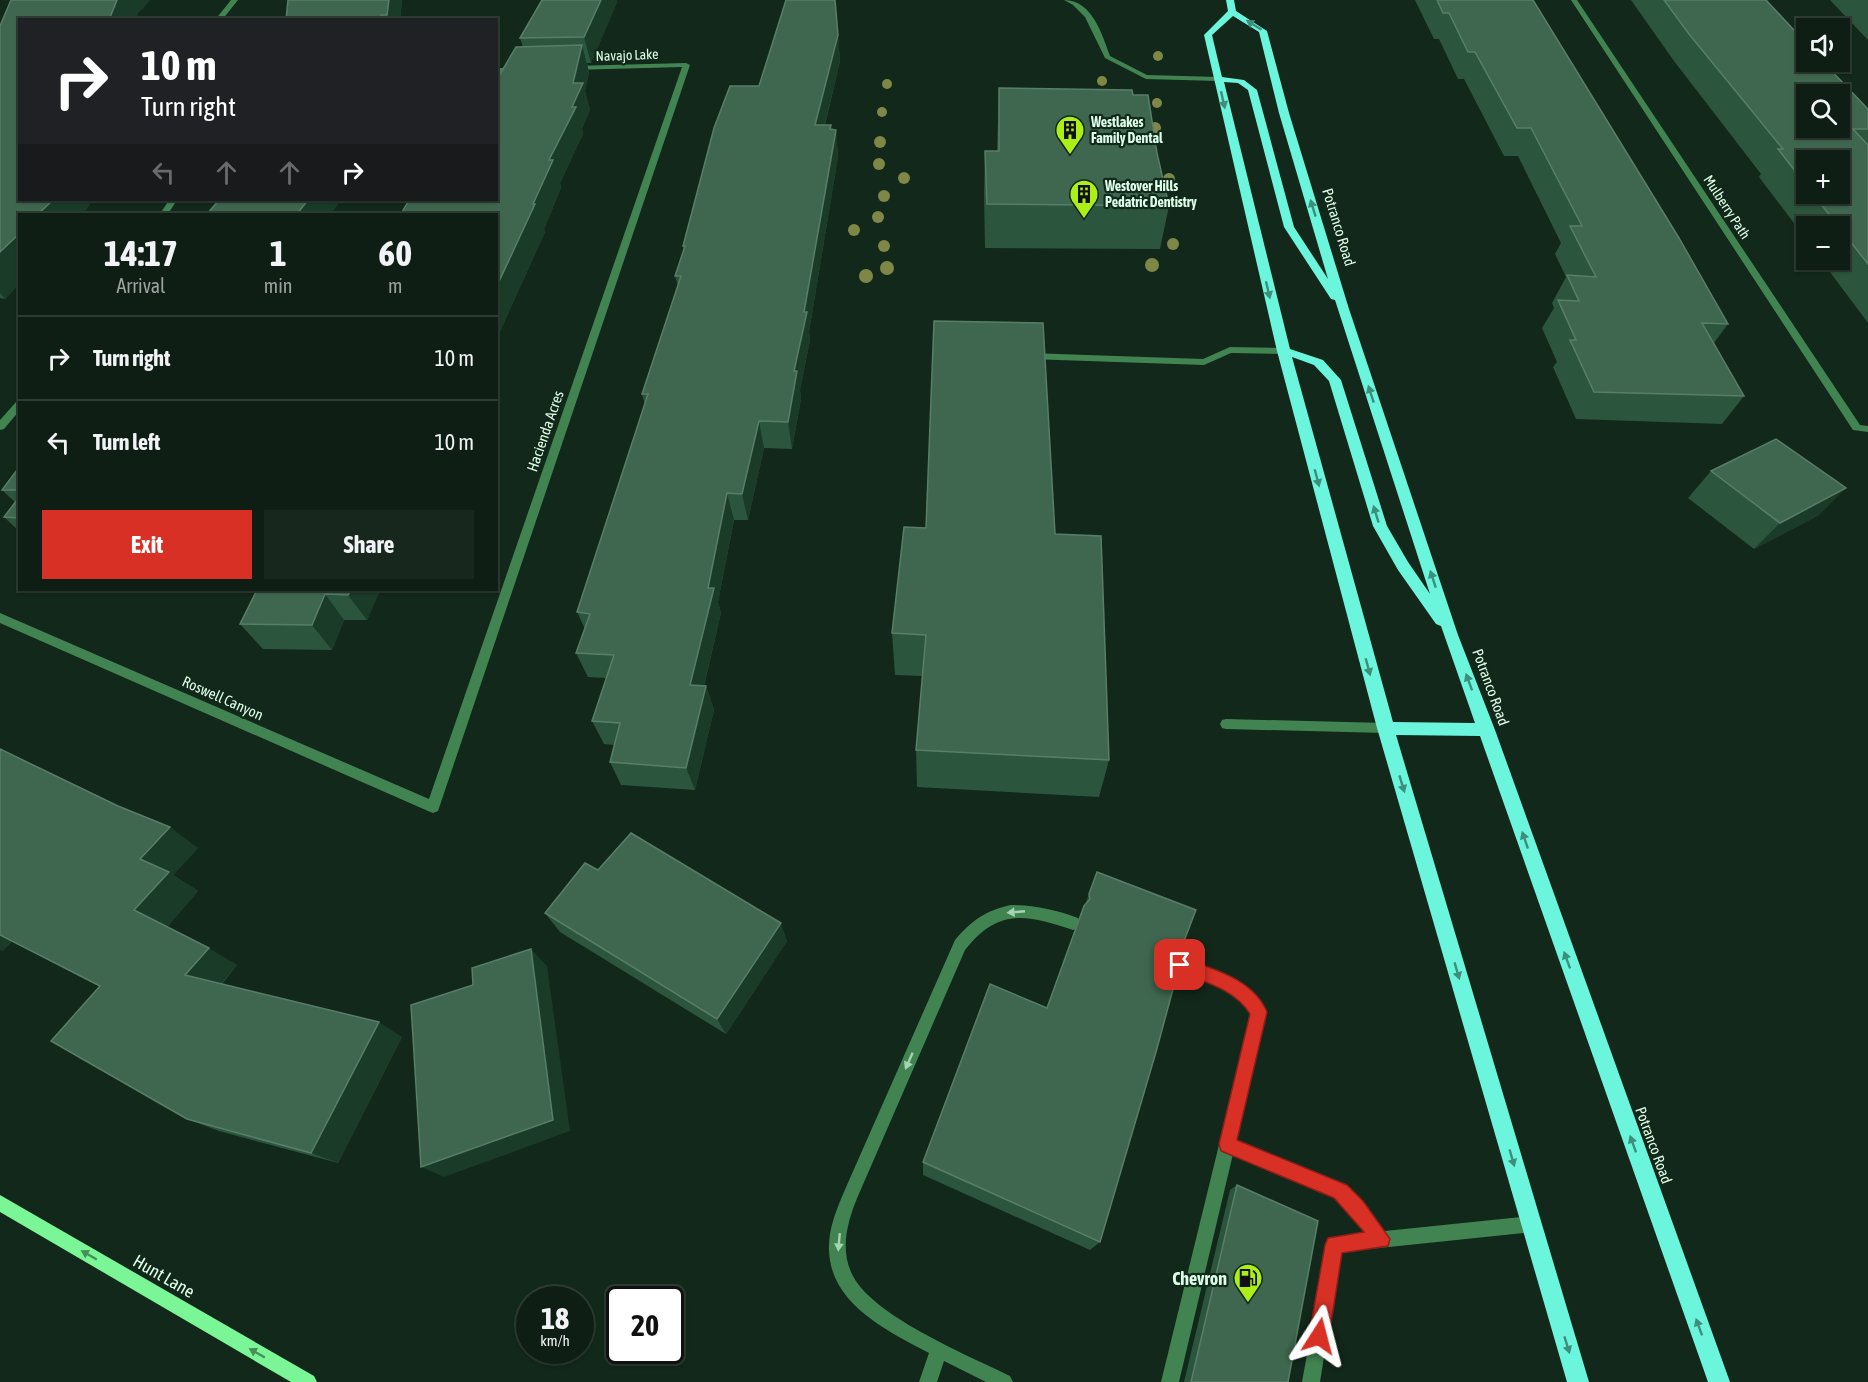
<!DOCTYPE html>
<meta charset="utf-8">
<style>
:root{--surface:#0e1e14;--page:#17271d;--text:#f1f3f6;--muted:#9ba2a0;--line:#2e3c34;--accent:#d93025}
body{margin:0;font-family:"Asap Condensed",sans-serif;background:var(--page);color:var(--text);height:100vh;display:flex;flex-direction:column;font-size:22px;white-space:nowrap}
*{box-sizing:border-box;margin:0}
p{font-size:20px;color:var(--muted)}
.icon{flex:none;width:33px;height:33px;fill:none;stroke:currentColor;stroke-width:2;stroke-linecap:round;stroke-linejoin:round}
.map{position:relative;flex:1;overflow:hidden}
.sheet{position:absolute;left:18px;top:213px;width:480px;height:378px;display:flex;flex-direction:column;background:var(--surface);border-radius:0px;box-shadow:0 2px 4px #0004,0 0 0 2px var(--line)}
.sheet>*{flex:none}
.top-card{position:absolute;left:18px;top:18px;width:480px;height:183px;border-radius:0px;box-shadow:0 2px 4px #0004,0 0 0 2px var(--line);background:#202124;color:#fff;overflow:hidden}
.fabs{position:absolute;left:1796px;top:18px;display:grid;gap:12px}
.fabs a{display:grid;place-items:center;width:54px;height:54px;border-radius:0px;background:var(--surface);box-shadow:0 2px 4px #0004,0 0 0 2px var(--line);font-size:30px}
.speed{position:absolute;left:516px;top:1286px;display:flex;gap:12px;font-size:30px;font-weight:700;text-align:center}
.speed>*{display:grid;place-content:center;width:78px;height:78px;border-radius:50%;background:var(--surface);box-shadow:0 2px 4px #0004,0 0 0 2px var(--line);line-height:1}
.speed small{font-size:15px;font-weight:400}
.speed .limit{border:3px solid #111;border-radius:9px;background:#fff;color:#111}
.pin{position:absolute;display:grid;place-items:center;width:51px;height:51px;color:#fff;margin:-26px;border-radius:12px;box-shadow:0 3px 9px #0006}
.me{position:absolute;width:66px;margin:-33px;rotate:9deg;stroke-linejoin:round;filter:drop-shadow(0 0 4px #0008)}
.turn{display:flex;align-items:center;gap:21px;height:126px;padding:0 24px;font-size:27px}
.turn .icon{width:78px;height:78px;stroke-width:2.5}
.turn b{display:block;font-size:42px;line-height:51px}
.lanes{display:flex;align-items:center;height:57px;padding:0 24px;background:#0003;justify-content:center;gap:30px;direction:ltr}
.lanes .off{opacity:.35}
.eta{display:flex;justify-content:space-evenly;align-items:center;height:102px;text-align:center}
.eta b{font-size:36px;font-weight:700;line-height:42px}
.cta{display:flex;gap:12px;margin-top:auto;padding:12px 24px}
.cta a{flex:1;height:69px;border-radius:0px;background:var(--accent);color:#fff;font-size:24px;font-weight:700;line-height:69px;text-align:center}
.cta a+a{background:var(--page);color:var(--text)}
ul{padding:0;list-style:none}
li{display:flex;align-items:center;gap:18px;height:84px;padding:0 24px;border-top:2px solid var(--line)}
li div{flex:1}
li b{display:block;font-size:22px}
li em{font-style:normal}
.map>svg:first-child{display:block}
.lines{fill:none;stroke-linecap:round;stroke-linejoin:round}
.lane{fill:#418451;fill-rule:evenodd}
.street{fill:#418451;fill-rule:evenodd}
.secondary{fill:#7af696;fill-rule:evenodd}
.primary{fill:#6bf5dd;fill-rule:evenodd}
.tree{fill:#7f8747}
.wall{fill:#2c553d;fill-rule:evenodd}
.shaded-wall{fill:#1a3b27}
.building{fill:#3f674f;stroke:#587e67;stroke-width:1.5;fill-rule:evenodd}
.oneway{fill:#3e8e7c}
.oneway2{fill:#a6d3b2}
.oneway3{fill:#468f58}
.route{fill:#d93025;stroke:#8d1f18;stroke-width:1.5}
.labels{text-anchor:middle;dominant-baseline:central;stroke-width:4.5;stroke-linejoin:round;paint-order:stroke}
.far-street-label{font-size:14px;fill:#dcfde6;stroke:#12281a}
.far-poi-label{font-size:14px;font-weight:bold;fill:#dcfde6;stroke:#12281a;text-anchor:start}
.street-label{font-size:15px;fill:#dcfde6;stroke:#12281a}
.near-street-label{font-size:18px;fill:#dcfde6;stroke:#12281a}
.near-poi-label{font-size:18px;font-weight:bold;fill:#dcfde6;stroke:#12281a;text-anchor:end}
</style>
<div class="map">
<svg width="1868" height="1382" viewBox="0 0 1868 1382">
<rect width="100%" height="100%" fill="#12281a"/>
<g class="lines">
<g class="lane">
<path d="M1064 0C1092 0 1102 34 1110 56L1147 75 1218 77 1222 79 1218 81 1146 79 1105 58 1085 17 1073 5Z"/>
<path d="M1230 347 1283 348 1288 351 1283 354 1231 353 1204 365 1029 359 1024 356 1029 353 1203 359Z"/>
<path d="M1226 719 1385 723 1389 724 1391 728 1389 732 1385 733 1226 729 1222 728 1220 724 1222 720Z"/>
<path d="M1011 905C1034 905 1056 910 1078 918L1080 923 1078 928 1073 930C1026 914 998 908 965 950L858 1196C848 1220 840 1247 851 1272 869 1315 968 1355 1010 1376L1013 1382H986L944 1361 937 1382H919L929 1353C882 1328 820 1299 830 1234 833 1217 840 1201 847 1185L955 940C971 921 986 910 1011 905Z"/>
<path d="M1180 958C1210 969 1253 979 1266 1012L1236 1140 1347 1186 1362 1201 1385 1231 1532 1216 1538 1218 1540 1224 1538 1230 1532 1232 1341 1252 1320 1382H1302L1328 1239 1366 1233 1350 1213 1335 1198 1233 1154 1179 1382H1161L1251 1014C1232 988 1203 981 1175 970L1173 965 1175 960Z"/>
</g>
<g class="street">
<path d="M231 0H238L222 20H215Z"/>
<path d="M1571 0H1577L1860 425 1868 426V432L1853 430Z"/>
<path d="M686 63 690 65 438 811 433 813 428 811 0 623V613L429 799 682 67 572 70 568 68 572 66Z"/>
<path d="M496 68H519L523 70 519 72H496Z"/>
<path d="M169 200H177L168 214H160Z"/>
<path d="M20 400V410L4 429 0 430V420L17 401Z"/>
</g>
<path class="secondary" d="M0 1195 314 1376 317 1382H291L0 1212Z"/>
<path class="primary" d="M1226 0H1234L1236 11 1267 31 1289 113 1349 309 1458 635 1495 730 1730 1382H1708L1480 736 1396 735 1589 1382H1567L1377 728 1277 351 1204 35 1228 11ZM1233 16 1259 32 1279 113 1328 279 1294 227 1257 90 1244 80 1222 77 1212 35ZM1224 82 1238 83 1248 90 1284 227 1331 299 1335 300 1430 594 1408 562 1387 526 1341 380 1323 360 1290 349ZM1292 357 1314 365 1329 381 1373 526 1398 570 1436 624 1441 626 1475 723 1393 722Z"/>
</g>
<g class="tree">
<circle cx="1158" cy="56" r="5"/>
<circle cx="1102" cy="81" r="5"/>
<circle cx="887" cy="84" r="5"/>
<circle cx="1157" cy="103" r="5"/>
<circle cx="882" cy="112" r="5"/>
<circle cx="1155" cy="128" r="6"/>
<circle cx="880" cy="142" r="6"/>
<circle cx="879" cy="164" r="6"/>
<circle cx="904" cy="178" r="6"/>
<circle cx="1169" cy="179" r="6"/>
<circle cx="884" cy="196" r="6"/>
<circle cx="878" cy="217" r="6"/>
<circle cx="854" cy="230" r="6"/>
<circle cx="1173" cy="244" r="6"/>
<circle cx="884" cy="246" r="6"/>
<circle cx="1152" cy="265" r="7"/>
<circle cx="887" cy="268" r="7"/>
<circle cx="866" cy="276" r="7"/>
</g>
<g class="wall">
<path d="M11 0H150L138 13 136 20H20L91 202 83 214H20V283L5 299 0 298V26Z"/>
<path d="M402 0 400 20H286Z"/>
<path d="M542 0H617V2L591 63H587L589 72 585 91 590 110 582 129 583 134 560 183 561 188 544 229 545 232 496 340V200L523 47 520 38Z"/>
<path d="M1415 0H1533L1728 324 1714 343 1744 396 1722 424 1576 419 1553 367 1557 362 1542 328 1554 308 1552 303 1566 277 1555 254 1561 243 1518 156H1504L1464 79H1458L1439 39H1434Z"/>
<path d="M1631 0H1766L1868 109V323L1821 260H1839V226H1806V239L1759 177 1761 174 1674 61ZM1806 160 1839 194H1806Z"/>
<path d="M1830 0H1868V40Z"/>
<path d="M838 35 840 61 825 125H831V129L836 130 838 157 809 332 810 340 800 390 801 399 792 449 764 448 748 520H734L718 602 721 613 704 686H706L714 710 695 790 621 785 610 762 614 745 604 744 592 721 606 678 588 677 576 653 585 629 577 612 645 405 642 394 678 286 675 276 684 250 683 246 759 86Z"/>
<path d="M999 88 1133 95 1157 153 1169 206 1160 249 985 248 984 195 985 151H997Z"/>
<path d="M20 466V532L4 517 15 502 2 490Z"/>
<path d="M1711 471 1819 515 1754 549 1688 498Z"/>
<path d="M1055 534 1109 760 1099 797 917 787 916 750 922 676 895 675 892 633Z"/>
<path d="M257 590H380L367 620H344L332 650 263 649 240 624Z"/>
<path d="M0 749 198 848 173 875 198 891 167 927 237 965 222 984 402 1037 338 1163 219 1131 187 1119 100 986 12 941 2 951Z"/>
<path d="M598 870 787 941 726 1034 560 932 545 913Z"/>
<path d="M1089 894 1184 941 1100 1242 1090 1250 923 1175V1162L1047 1008Z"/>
<path d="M1237 1185 1288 1382H1184L1230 1190Z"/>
</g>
<g class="shaded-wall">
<path d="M117 0H150L138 13 136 20H109Z"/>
<path d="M389 0H402L400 20H389L387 15Z"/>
<path d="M601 0H617V2L591 63 584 37Z"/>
<path d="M838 35 840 61 818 152 815 125Z"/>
<path d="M582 45 589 72 585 91 590 110 582 129 583 134 560 183 561 188 544 229 545 232 496 340V288L533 204 549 160 572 107 573 83Z"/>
<path d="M831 125 833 150 836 130 838 157 809 332 810 340 800 390 801 399 792 449 788 422 794 371 804 312Z"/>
<path d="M53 200H92L83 214H38Z"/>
<path d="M308 200H341L331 214H297Z"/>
<path d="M20 233V283L5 299 0 293V252Z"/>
<path d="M759 421 764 448 748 520 742 494Z"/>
<path d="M1846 488 1819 515 1754 549 1780 523Z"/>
<path d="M727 493 734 520 718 602 721 613 698 709 690 685Z"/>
<path d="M351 590H380L367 620 348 595Z"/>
<path d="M325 594 344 620 332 650 312 625Z"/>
<path d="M706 686 714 710 695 790 686 768Z"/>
<path d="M170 827 198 848 173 875 198 891 166 929 134 910 140 859Z"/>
<path d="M781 923 787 941 726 1034 717 1019Z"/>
<path d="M0 934 12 940 2 951 0 950Z"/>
<path d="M209 948 237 965 215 991 185 975Z"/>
<path d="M531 949 547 966 570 1131 444 1177 421 1167Z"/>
<path d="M379 1022 402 1037 338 1163 311 1153Z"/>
</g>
<g class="building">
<path d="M11 0H117L109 20H20V200H53L38 214H20V233L0 252V26Z"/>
<path d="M288 0H389L387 15H381L380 20H286Z"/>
<path d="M542 0H601L584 37 520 38Z"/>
<path d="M786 0H835L838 35 815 125H831L830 129 836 130 804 312H807L794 371H797L788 422 759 421 742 494 727 493 708 588H714L690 685 706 686 686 768 610 762 620 723 592 721 614 655 576 653 590 614 577 612 648 394H642L681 276H675L685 246H683L714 128 730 86H759Z"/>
<path d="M1437 0H1533L1679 238 1728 324 1702 323 1744 396 1594 392 1570 340H1576L1558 300 1579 301 1567 275 1596 277 1570 226H1582L1531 128H1517L1475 52H1468L1449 13H1443Z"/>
<path d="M1664 0H1766L1806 43V62H1823L1868 109V129H1853L1868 145V264L1813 194H1839V160H1806V185L1778 149H1783L1689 34ZM1806 94H1839V128H1806Z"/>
<path d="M582 45 573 83H583L572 107H576L549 160H553L533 204H535L496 288V214H401L409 200H496V81L516 47Z"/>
<path d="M999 88 1132 90 1133 95H1148L1157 153 1169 206 987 204 985 151H999Z"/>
<path d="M219 200H308L297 214H207Z"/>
<path d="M934 321 1043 323 1055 534 1101 536 1109 760 916 750 926 635 892 633 904 527 926 528Z"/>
<path d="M1776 439 1846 488 1780 523 1711 471Z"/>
<path d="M20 466V490H2Z"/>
<path d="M20 496V518L4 517Z"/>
<path d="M257 590H351L348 595 325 594 312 625 240 624Z"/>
<path d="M0 749 118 806 170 827 140 859 169 872 134 910 209 948 185 975 379 1022 311 1153 187 1119 51 1041 100 986 0 935Z"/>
<path d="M631 833 781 923 717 1019 545 913 585 863 598 870Z"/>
<path d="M1097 872 1196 910 1184 941 1185 945 1156 1052 1100 1242 923 1162 990 984 1047 1008 1084 906 1090 899 1089 894Z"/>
<path d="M531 949 553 1120 421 1167 411 1005 473 985 472 968Z"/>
<path d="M1237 1185 1318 1221 1288 1382H1191Z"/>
</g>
<defs><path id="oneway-solid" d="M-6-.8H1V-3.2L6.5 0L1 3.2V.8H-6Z" transform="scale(1.5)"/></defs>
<g class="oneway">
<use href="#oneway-solid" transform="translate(1254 25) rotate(-148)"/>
<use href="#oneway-solid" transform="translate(1223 100) rotate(77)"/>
<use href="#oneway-solid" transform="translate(1313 208) rotate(-107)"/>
<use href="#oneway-solid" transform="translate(1268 290) rotate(77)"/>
<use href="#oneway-solid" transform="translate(1371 394) rotate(-108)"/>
<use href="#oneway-solid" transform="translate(1317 478) rotate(75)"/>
<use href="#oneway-solid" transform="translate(1376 514) rotate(-107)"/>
<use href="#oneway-solid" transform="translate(1433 579) rotate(-108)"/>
<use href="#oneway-solid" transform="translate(1368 667) rotate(75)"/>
<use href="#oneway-solid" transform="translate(1469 682) rotate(-110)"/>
<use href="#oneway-solid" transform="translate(1402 784) rotate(73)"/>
<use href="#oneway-solid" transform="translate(1525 840) rotate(-109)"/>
<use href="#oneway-solid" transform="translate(1567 960) rotate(-110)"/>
<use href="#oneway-solid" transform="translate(1457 971) rotate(74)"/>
<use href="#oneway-solid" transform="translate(1633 1144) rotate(-110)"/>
<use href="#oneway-solid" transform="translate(1512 1158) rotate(74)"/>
<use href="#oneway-solid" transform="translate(1699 1327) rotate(-110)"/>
<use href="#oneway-solid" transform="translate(1567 1345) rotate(73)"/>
</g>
<g class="oneway2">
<use href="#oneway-solid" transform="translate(1016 912) rotate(175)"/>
<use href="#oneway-solid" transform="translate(909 1061) rotate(114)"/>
<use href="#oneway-solid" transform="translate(839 1242) rotate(95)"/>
</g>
<g class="oneway3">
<use href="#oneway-solid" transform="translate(89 1255) rotate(-150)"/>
<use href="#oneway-solid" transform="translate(257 1353) rotate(-150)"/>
</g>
<path class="route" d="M1180 957C1212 969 1253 978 1267 1012L1237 1140 1347 1185 1363 1201 1390 1239 1388 1246 1342 1253 1329 1336 1326 1343 1319 1346 1312 1343 1309 1336 1325 1245 1328 1238 1364 1232 1334 1198 1221 1151 1219 1144 1250 1014C1234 988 1201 981 1174 970L1172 965 1174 959Z"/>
<defs>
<g id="building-pin" transform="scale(1.5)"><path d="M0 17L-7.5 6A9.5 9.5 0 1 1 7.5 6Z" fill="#acef16" stroke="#12281a"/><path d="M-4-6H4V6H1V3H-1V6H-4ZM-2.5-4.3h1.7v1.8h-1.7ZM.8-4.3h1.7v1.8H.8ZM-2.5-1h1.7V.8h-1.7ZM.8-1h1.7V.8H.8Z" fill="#111"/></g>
<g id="fuel-pin" transform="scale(1.5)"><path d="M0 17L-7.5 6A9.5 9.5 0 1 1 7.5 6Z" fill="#acef16" stroke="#12281a"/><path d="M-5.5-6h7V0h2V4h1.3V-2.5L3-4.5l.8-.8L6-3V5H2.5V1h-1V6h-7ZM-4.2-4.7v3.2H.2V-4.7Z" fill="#111"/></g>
</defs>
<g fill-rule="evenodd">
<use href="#building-pin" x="1070" y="130"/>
<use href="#building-pin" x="1084" y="194"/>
<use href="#fuel-pin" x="1248" y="1278"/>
</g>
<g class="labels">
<g class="far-street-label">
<text transform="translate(627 55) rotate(-2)">Navajo Lake</text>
<text transform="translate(1727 207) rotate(57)">Mulberry Path</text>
</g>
<g class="far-poi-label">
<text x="1091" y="122">Westlakes<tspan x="1091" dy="16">Family Dental</tspan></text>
<text x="1105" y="186">Westover Hills<tspan x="1105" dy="16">Pedatric Dentistry</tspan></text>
</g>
<g class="street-label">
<text transform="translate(1339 227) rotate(73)">Potranco Road</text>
<text transform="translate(545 431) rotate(-71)">Hacienda Acres</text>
<text transform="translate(1491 687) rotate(70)">Potranco Road</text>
<text transform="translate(223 698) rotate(24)">Roswell Canyon</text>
<text transform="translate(1654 1145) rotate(70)">Potranco Road</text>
</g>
<g class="near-street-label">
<text transform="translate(164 1276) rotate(30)">Hunt Lane</text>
</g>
<g class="near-poi-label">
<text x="1227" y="1278">Chevron</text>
</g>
</g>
</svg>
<div class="fabs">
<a><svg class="icon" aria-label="sound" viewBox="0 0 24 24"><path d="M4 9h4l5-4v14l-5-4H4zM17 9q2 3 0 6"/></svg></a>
<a><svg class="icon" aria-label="search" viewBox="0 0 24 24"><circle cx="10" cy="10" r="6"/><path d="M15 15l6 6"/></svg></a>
<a>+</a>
<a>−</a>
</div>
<div class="speed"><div>18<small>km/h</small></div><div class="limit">20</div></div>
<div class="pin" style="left:1180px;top:965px;background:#d93025"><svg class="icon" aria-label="arrive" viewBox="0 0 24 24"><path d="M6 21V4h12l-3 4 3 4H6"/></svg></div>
<svg class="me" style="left:1319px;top:1336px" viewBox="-20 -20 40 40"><path d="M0-17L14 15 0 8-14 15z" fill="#d93025" stroke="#fff" stroke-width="4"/></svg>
<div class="top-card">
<div class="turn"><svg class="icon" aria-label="right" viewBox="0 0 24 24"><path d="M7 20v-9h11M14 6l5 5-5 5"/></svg><div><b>10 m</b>Turn right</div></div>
<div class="lanes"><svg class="icon off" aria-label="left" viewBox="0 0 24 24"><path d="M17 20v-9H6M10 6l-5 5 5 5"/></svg><svg class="icon off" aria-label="ahead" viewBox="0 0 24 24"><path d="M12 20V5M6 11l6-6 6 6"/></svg><svg class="icon off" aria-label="ahead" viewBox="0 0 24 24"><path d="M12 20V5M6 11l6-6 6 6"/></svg><svg class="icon" aria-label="right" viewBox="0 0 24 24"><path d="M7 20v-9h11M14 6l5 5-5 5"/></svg></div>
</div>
<section class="sheet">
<div class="eta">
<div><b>14:17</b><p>Arrival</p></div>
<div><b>1</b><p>min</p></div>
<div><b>60</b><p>m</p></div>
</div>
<ul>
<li><svg class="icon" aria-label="right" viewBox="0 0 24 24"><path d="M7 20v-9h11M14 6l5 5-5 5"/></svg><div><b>Turn right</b></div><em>10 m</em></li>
<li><svg class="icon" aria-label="left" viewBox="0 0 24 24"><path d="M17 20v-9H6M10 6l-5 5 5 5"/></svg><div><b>Turn left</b></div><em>10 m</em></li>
</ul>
<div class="cta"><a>Exit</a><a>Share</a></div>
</section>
</div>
